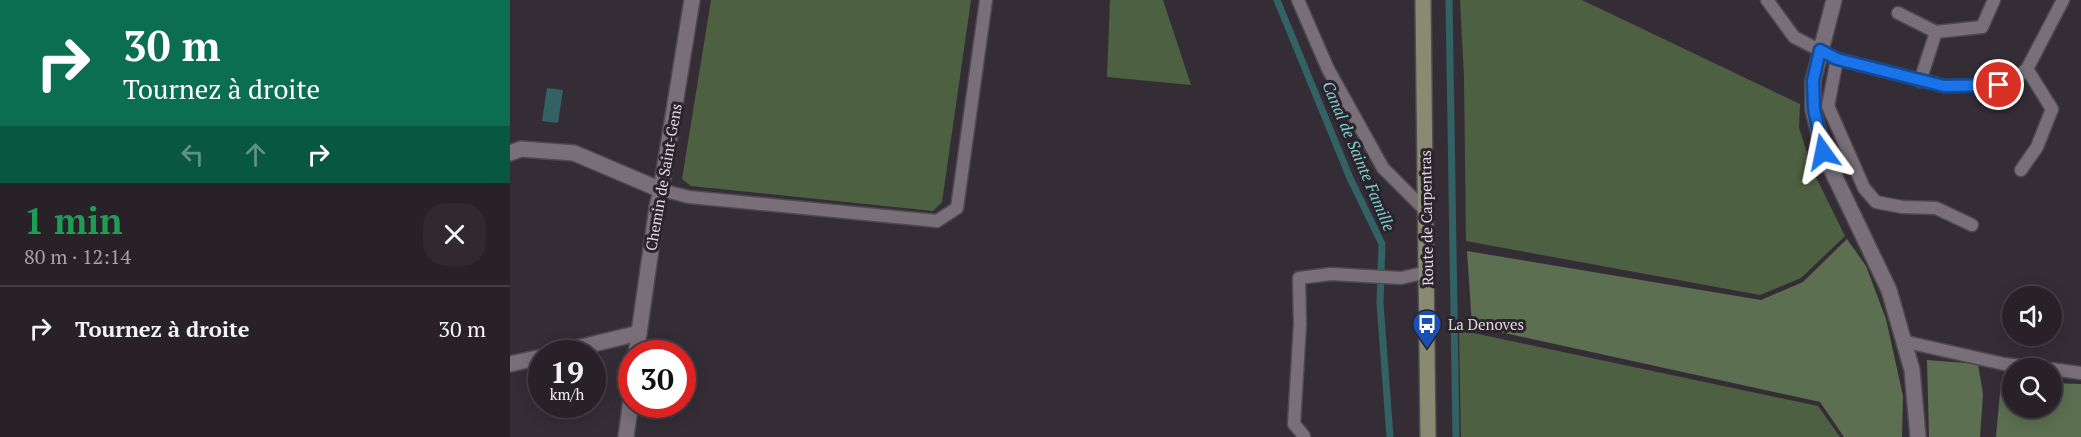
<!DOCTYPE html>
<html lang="fr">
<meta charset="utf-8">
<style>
:root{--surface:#282228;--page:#302a30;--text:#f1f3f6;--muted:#a5a4a8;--line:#443f45}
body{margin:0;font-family:"PT Serif",serif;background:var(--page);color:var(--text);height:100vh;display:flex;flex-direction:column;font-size:22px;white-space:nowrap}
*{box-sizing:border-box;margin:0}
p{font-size:20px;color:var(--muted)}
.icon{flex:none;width:33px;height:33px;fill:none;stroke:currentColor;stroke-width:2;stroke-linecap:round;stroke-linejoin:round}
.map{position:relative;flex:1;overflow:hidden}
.drawer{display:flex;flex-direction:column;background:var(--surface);width:510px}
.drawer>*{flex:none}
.hud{background:#0b6e4f;color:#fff;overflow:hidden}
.tools{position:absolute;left:1492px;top:286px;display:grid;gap:12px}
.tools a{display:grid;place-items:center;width:60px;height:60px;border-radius:50%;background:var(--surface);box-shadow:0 3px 15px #0003,0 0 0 2px var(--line);font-size:30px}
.speed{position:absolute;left:18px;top:340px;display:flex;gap:12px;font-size:30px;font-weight:700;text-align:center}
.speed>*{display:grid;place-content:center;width:78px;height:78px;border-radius:50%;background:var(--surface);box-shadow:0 3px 15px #0003,0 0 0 2px var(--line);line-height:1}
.speed small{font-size:15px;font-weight:400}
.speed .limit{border:9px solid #d22;background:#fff;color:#111}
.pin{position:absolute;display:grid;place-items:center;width:51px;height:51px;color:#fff;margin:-26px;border:3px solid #fff;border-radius:50%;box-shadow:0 2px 6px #0007}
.me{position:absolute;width:66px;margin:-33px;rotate:348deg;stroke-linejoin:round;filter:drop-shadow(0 0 4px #0008)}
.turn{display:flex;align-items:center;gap:21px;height:126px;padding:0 24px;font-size:27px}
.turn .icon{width:78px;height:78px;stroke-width:2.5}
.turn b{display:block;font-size:42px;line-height:51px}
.lanes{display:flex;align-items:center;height:57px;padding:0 24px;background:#0003;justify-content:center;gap:30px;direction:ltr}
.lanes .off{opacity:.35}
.round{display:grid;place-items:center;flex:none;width:63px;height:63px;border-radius:24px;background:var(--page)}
.summary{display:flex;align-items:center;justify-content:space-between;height:102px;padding:0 24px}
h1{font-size:36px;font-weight:700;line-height:45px;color:#1e9e55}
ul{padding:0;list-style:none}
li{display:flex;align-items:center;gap:18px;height:84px;padding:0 24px;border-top:2px solid var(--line)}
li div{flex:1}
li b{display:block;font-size:22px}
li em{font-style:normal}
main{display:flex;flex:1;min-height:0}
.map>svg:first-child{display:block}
.green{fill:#4e6042}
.forest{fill:#5c6f50}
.water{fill:#326264}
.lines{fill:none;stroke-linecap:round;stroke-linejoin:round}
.stream{stroke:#326264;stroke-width:7}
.service-casing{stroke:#4f4950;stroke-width:15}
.minor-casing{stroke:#4f4950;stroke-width:18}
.tertiary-casing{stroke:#4f4950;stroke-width:18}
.secondary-casing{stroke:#4f4950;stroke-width:18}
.service{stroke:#786f79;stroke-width:12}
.minor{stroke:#786f79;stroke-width:15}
.tertiary{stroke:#786f79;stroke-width:15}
.secondary{stroke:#888a71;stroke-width:15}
.route-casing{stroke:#114b97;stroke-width:15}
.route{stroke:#1a73e8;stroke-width:10}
.labels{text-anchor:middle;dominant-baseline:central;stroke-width:6;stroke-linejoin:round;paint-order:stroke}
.street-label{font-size:15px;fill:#dfdae0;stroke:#2b242c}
.poi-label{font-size:15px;fill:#dfdae0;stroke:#2b242c;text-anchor:start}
.water-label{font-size:16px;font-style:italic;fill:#7dd1d3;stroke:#2b242c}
</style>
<main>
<section class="drawer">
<div class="hud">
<div class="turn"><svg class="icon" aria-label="right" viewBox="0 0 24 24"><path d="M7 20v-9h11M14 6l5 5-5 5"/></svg><div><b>30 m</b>Tournez à droite</div></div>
<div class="lanes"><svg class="icon off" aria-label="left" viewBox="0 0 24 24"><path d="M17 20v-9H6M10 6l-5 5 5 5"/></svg><svg class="icon off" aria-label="ahead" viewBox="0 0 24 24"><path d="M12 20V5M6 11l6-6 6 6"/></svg><svg class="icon" aria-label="right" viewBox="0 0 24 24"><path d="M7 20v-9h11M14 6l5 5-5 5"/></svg></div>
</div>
<div class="summary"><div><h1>1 min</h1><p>80 m · 12:14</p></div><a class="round"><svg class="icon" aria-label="close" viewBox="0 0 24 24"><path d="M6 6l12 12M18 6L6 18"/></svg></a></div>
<ul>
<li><svg class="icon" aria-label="right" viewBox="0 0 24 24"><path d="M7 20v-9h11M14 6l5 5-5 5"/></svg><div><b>Tournez à droite</b></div><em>30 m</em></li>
</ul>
</section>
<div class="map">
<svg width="1571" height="437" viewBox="0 0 1571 437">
<rect width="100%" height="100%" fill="#352d36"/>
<g class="green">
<path d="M201 0H461L432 202 423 211 181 186 172 179Z"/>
<path d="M600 0H653L681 85 597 77Z"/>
<path d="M950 0H1072L1290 104 1289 128 1303 171 1335 236 1291 278 1250 295 956 241 954 77Z"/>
<path d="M949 330 1308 406 1330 437H951Z"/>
</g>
<g class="forest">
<path d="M1337 239 1356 266 1376 319 1393 396 1392 437H1334L1310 402 962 326 957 251 1251 300 1293 282Z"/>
<path d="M1417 360 1468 364 1473 394 1470 437H1419Z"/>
<path d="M1491 381 1503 382V408H1542V383L1571 384V437H1486Z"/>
</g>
<path class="water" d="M37 88 53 90 48 123 32 121Z"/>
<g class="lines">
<g class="stream">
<path d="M767 0 840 178 872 244 870 303 880 437"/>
<path d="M939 0 946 437"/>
</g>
<g class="service-casing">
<g id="service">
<path d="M788 0 818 69 873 168 916 211"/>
<path d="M1257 0 1284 37 1327 59 1434 86 1489 85 1506 78 1517 69 1553 0"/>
<path d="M1388 13 1426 32"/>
<path d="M1327 59 1318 106 1354 188 1366 202 1392 207 1426 208 1462 225"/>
<path d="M1410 81 1426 32 1472 27 1484 0"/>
<path d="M1511 170 1527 147 1542 109 1517 69"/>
<path d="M151 190 179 197 427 221 447 208 476 0"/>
<path d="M1401 343 1494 364 1538 369"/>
<path d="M1542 369 1571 373"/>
<path d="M794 436 784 424 790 324 789 278 821 274 891 278 917 272"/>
</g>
</g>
<g class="minor-casing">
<g id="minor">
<path d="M1324 0 1303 81V109L1313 152 1379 290 1402 370 1408 437"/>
<path d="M0 153 11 149 64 153 151 190"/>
<path d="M42 354 129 333"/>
<path d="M0 364 32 357"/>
</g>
</g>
<g class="tertiary-casing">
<g id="tertiary">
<path d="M126 354 147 207 151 190 182 0"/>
<path d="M116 437 122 392"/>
</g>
</g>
<g class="secondary-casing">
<path id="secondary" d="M913 0 918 437"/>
</g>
<use href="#service" class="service"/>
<use href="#minor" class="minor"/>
<use href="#tertiary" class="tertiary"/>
<use href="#secondary" class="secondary"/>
</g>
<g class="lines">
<g class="route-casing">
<path id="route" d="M1313 152 1304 109 1303 81 1310 50 1327 59 1434 86 1489 85"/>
</g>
<use href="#route" class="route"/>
</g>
<defs>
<g id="bus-pin" transform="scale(1.5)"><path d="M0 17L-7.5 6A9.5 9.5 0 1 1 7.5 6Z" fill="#1a4fb4" stroke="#2b242c"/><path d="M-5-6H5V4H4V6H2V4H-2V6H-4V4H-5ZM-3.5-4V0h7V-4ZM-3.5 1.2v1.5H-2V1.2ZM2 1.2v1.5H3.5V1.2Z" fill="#fff"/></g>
</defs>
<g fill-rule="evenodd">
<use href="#bus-pin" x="917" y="324"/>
</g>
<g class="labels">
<g class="street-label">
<text transform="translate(153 177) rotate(-80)">Chemin de Saint-Gens</text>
<text transform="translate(916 218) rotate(-91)">Route de Carpentras</text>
</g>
<g class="poi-label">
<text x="938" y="324">La Denoves</text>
</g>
<g class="water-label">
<text transform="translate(849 156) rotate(67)">Canal de Sainte Famille</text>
</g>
</g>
</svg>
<div class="tools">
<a><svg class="icon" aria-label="sound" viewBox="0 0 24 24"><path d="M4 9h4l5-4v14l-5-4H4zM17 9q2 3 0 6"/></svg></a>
<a><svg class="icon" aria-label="search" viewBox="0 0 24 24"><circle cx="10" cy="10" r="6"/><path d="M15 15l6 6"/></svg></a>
</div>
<div class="speed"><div>19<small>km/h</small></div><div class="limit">30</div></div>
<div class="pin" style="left:1489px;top:85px;background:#d93025"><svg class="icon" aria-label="arrive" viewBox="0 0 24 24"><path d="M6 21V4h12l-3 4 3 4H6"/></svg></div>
<svg class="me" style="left:1313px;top:152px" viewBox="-20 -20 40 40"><path d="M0-17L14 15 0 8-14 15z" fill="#1a73e8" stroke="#fff" stroke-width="4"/></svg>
</div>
</main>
